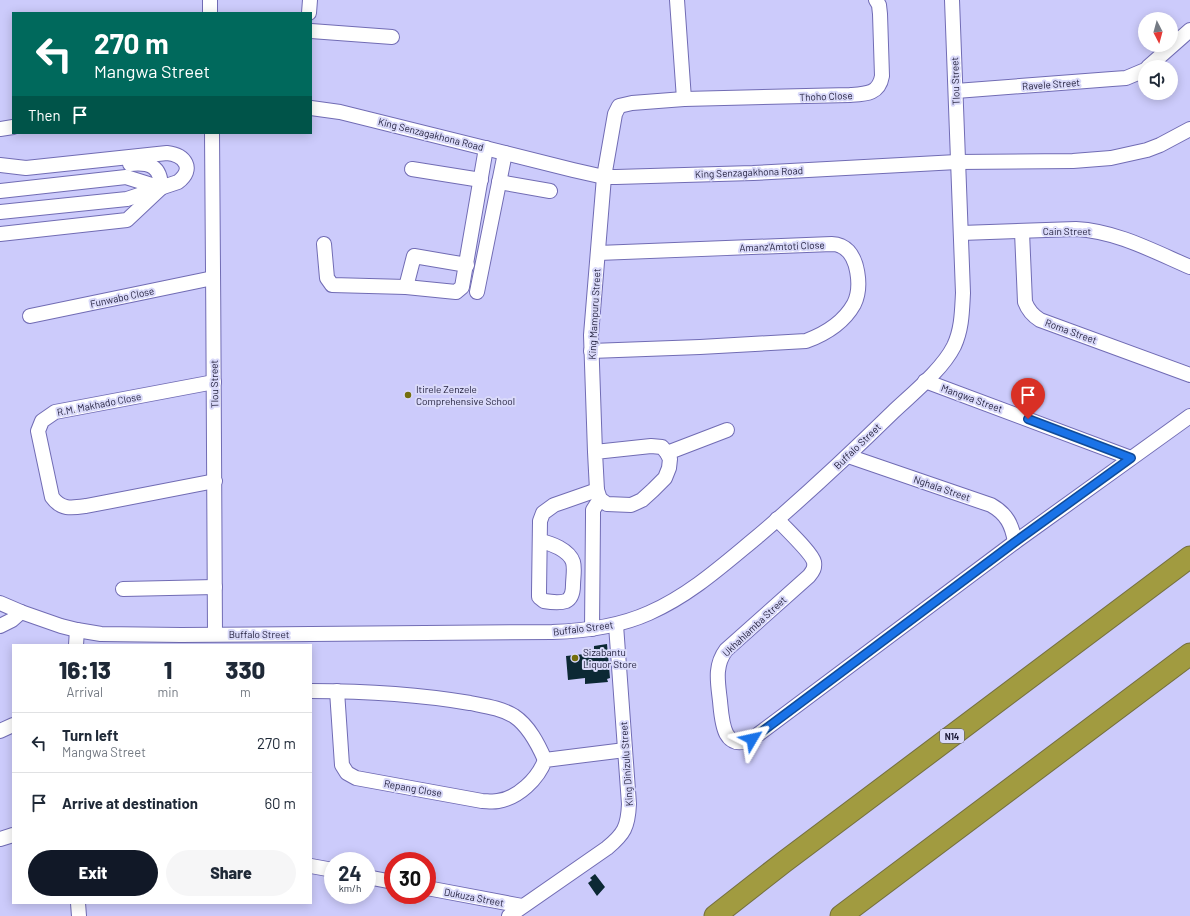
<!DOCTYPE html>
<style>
:root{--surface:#fff;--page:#f6f6f7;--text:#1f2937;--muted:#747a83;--line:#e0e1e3;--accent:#111827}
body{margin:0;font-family:Barlow,sans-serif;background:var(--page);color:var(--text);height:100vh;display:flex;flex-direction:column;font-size:15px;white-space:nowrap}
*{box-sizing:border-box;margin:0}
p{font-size:13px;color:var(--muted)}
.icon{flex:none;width:22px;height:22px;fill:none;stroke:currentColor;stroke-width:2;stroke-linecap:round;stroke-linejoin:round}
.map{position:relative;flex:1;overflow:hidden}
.sheet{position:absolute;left:12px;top:644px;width:300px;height:260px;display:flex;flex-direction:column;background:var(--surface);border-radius:0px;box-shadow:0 2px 10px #0003}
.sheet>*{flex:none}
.banner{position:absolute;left:12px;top:12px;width:300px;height:122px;border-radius:0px;box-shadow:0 2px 10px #0003;background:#00695c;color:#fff;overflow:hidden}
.needle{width:26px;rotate:174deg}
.buttons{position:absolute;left:1138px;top:12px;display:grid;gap:8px}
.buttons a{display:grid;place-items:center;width:40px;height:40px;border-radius:50%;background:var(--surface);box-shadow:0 2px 10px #0003;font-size:20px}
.speed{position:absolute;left:324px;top:852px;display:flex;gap:8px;font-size:20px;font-weight:700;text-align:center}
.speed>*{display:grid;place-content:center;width:52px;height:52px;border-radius:50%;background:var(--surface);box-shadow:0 2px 10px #0003;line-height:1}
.speed small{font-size:10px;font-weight:400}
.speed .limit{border:6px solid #d22;background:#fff;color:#111}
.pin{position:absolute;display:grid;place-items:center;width:34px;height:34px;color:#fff;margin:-41px -17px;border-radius:50% 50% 50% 0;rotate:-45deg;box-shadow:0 0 4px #0007}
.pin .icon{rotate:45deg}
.me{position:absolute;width:44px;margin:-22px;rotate:54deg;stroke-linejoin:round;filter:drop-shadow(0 0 3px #0008)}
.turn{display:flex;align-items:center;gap:14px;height:84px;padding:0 16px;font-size:18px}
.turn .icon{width:52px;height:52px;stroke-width:2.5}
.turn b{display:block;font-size:28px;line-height:34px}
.then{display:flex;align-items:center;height:38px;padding:0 16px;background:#0003;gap:8px;font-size:15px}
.eta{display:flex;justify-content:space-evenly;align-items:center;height:68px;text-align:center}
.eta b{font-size:24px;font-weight:800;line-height:28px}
.primary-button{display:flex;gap:8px;margin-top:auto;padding:8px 16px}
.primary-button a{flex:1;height:46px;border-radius:24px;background:var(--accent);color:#fff;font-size:16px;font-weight:800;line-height:46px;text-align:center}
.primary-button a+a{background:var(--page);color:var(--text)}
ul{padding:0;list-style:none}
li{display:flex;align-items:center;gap:12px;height:60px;padding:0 16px;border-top:1px solid var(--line)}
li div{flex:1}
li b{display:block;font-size:15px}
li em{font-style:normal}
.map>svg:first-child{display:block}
.building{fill:#0c2934}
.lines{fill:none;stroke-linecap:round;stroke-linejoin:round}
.minor-casing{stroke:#716cb4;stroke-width:16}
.highway-casing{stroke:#746f3e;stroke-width:23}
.minor{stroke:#fff;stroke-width:14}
.highway{stroke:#a19b40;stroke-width:21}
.route-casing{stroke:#114b97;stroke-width:10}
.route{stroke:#1a73e8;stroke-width:7}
.poi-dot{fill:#746e0d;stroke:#dadafa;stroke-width:1.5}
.labels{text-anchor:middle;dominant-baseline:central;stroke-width:4;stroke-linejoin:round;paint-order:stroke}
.shield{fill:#dadafa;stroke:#575674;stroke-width:1}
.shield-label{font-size:9px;font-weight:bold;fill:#1f1d3a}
.street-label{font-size:10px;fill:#1f1d3a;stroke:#dadafa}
.poi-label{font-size:10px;fill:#1f1d3a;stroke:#dadafa;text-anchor:start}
</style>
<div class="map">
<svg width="1190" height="916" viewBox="0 0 1190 916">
<rect width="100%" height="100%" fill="#cccbfb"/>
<g class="building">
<path d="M607 644 610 678 607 679 608 682 585 684V678L568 680 566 656 594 653V646Z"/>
<path d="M595 874 605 887 597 896 588 883 592 880 590 878Z"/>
</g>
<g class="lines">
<g class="minor-casing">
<g id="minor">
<path d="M210 0V13"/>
<path d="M677 0 684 99"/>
<path d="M309 13 310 0"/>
<path d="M311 31 392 37"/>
<path d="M1148 67 1190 30"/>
<path d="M956 91 1112 79 1126 78 1145 70"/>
<path d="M311 108 340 112 573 170 604 177H616L753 173 957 162 1073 161 1111 158 1147 150 1160 145 1190 129"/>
<path d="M0 129 13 127"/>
<path d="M212 133C213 300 215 467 215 634"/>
<path d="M0 165 26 168 167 153C185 155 195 169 178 182L127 199 0 212"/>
<path d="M412 169 481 180"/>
<path d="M499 182 550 191"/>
<path d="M0 191 126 177 161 188"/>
<path d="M1022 232 1025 302C1028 310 1032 315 1040 320L1190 375"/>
<path d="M961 233 1076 229C1116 231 1153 251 1190 267"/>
<path d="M0 234 127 220 161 188C161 166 150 162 130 164"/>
<path d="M324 244 327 278 332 285 406 287 456 292 462 287 486 148"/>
<path d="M406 287 414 256 467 265"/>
<path d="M477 292 505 153"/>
<path d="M30 316 213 278"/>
<path d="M591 351 700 347 806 341C825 334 844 322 854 304 862 288 859 254 841 246 839 245 835 244 832 244L598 253"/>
<path d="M925 381 1131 458"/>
<path d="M214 382 55 412 42 421 38 431 52 497C61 510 72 508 86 506L215 481"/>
<path d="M595 452 651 446 662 447 667 453 670 459 669 468 665 478 653 490 642 500 631 505 607 504 600 499 597 490 595 452 591 335 604 177 615 114 619 106 632 103 684 99 850 95C866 94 879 94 882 76L880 14 879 5 876 0"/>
<path d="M667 453 727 430"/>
<path d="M848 456 991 505C1007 514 1012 525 1015 542"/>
<path d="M777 519C785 528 812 553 814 562 815 568 813 571 809 576L726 650C714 666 718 683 720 701 722 722 723 752 752 739L1015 542 1190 416"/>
<path d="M540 541C551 543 569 550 573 562 575 569 573 578 573 585 573 591 572 598 566 601 560 603 550 602 544 601L539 597V592L540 521 543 513 554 505 597 490"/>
<path d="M123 589 215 587"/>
<path d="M0 603 21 612 61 626 77 630 101 634 181 635 552 632C585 631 618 627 649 613 690 595 723 565 757 537 804 497 849 455 893 412 912 394 942 370 954 346 962 329 962 311 963 293L952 0"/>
<path d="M0 626 12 620 21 612"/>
<path d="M592 629 593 517V510L600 499"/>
<path d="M76 645 77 630"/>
<path d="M311 691C365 691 417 694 470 703 485 706 501 708 514 716 529 726 538 744 545 760"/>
<path d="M337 691 342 765 347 773 356 778 482 801C487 801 492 802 498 801 518 798 538 779 545 760L625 750"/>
<path d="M0 731 13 725"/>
<path d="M0 839 13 835"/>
<path d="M311 866 333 870"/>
<path d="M367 877 393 882"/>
<path d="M427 888 522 906"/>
<path d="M78 903 79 916"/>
<path d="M509 916 607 848C624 834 628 827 629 804L616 625"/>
</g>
</g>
<g class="highway-casing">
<g id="highway">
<path d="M715 916 784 862 1190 557"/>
<path d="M841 916 1190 654"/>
</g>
</g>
<use href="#minor" class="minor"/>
<use href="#highway" class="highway"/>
</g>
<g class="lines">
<g class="route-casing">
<path id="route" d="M752 739 1015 542 1131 458 1028 419"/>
</g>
<use href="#route" class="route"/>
</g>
<g class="poi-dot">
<circle cx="408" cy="395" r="4"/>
<circle cx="575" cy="658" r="4"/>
</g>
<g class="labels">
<rect class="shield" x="940" y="729" width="24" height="14" rx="3"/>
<g class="shield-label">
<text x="952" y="736">N14</text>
</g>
<g class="street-label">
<text transform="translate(955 81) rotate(-92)">Tlou Street</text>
<text transform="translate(1051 84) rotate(-4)">Ravele Street</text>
<text transform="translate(826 96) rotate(-2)">Thoho Close</text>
<text transform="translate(431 134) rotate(14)">King Senzagakhona Road</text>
<text transform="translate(749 172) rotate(-2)">King Senzagakhona Road</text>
<text x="1067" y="231">Cain Street</text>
<text transform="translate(782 246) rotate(-2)">Amanz'Amtoti Close</text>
<text transform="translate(122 297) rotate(-12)">Funwabo Close</text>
<text transform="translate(594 314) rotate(-87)">King Mampuru Street</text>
<text transform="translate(1071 331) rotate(20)">Roma Street</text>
<text transform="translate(214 384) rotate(-91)">Tlou Street</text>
<text transform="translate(972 398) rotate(20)">Mangwa Street</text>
<text transform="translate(99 404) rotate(-11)">R.M. Makhado Close</text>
<text transform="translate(857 446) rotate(-44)">Buffalo Street</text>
<text transform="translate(942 488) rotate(19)">Nghala Street</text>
<text transform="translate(754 626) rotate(-43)">Ukhahlamba Street</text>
<text transform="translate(583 628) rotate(-7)">Buffalo Street</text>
<text x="259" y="634">Buffalo Street</text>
<text transform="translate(626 764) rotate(-94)">King Dinizulu Street</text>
<text transform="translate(413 788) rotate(10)">Repang Close</text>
<text transform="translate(474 897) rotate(11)">Dukuza Street</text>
</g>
<g class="poi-label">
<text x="416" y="389">Itirele Zenzele<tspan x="416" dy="12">Comprehensive School</tspan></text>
<text x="583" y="652">Sizabantu<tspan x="583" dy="12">Liquor Store</tspan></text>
</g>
</g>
</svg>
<div class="buttons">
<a><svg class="needle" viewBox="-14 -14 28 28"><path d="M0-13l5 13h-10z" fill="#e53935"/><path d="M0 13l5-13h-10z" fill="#747a83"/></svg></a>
<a><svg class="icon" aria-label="sound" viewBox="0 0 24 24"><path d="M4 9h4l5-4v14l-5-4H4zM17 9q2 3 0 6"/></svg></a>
</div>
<div class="speed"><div>24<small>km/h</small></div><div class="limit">30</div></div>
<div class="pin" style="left:1028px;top:419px;background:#d93025"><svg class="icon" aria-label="arrive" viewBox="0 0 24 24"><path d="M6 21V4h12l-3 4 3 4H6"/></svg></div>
<svg class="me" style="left:752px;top:739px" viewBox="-20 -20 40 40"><path d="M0-17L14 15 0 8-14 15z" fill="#1a73e8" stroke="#fff" stroke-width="4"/></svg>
<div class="banner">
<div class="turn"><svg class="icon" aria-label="left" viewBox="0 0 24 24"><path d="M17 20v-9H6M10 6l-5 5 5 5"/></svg><div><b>270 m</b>Mangwa Street</div></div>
<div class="then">Then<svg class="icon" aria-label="arrive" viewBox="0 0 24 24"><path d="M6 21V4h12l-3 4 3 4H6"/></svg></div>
</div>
<section class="sheet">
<div class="eta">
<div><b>16:13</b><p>Arrival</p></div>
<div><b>1</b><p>min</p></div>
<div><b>330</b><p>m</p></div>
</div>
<ul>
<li><svg class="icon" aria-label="left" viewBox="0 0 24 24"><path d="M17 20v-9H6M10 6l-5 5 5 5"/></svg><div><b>Turn left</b><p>Mangwa Street</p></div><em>270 m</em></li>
<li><svg class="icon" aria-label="arrive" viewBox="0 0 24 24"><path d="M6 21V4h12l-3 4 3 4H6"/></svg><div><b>Arrive at destination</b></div><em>60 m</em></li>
</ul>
<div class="primary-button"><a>Exit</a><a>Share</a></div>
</section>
</div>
